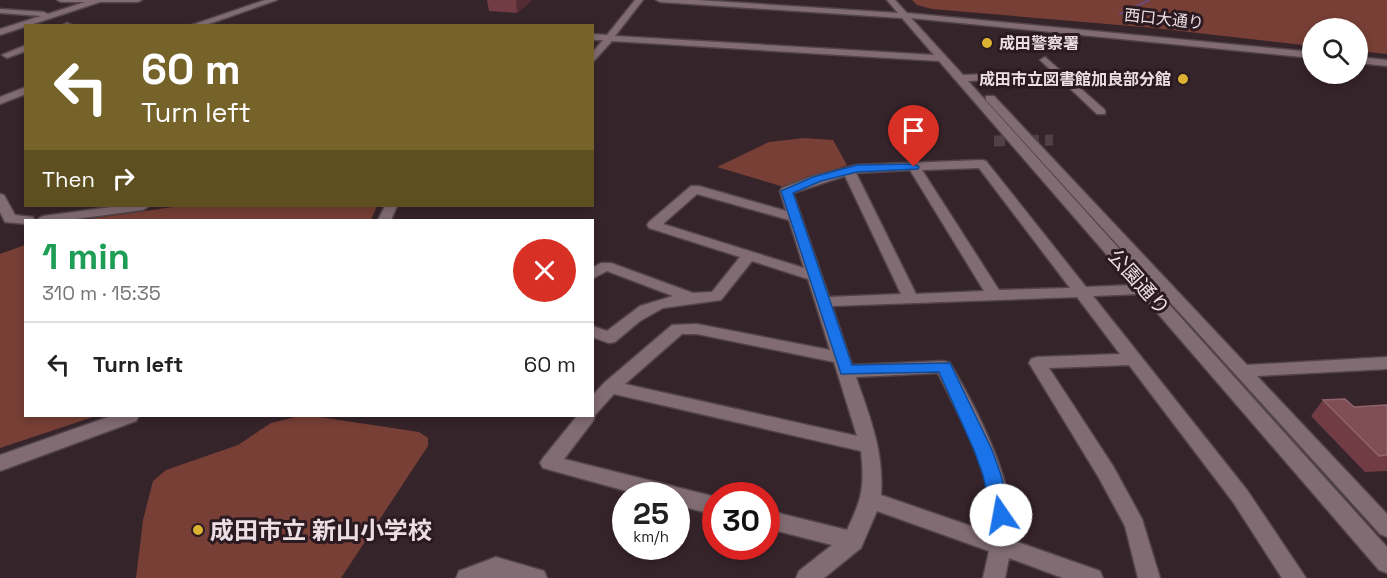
<!DOCTYPE html>
<meta charset="utf-8">
<style>
:root{--surface:#fff;--page:#f2f2f2;--text:#222;--muted:#767676;--line:#e0e0e0}
body{margin:0;font-family:"Space Grotesk","Noto Sans JP",sans-serif;background:var(--page);color:var(--text);height:100vh;display:flex;flex-direction:column;font-size:22px;white-space:nowrap}
*{box-sizing:border-box;margin:0}
p{font-size:20px;color:var(--muted)}
.icon{flex:none;width:33px;height:33px;fill:none;stroke:currentColor;stroke-width:2;stroke-linecap:round;stroke-linejoin:round}
.map{position:relative;flex:1;overflow:hidden}
.drawer{position:absolute;left:24px;top:219px;width:570px;height:198px;display:flex;flex-direction:column;background:var(--surface);border-radius:0px;box-shadow:0 3px 9px #0003}
.drawer>*{flex:none}
.top-card{position:absolute;left:24px;top:24px;width:570px;height:183px;border-radius:0px;box-shadow:0 3px 9px #0003;background:#76632a;color:#fff;overflow:hidden}
.tools{position:absolute;left:1302px;top:18px;display:grid;gap:12px}
.tools a{display:grid;place-items:center;width:66px;height:66px;border-radius:50%;background:var(--surface);box-shadow:0 3px 9px #0003;font-size:30px}
.speed{position:absolute;left:612px;top:482px;display:flex;gap:12px;font-size:30px;font-weight:700;text-align:center}
.speed>*{display:grid;place-content:center;width:78px;height:78px;border-radius:50%;background:var(--surface);box-shadow:0 3px 9px #0003;line-height:1}
.speed small{font-size:15px;font-weight:400}
.speed .limit{border:9px solid #d22;background:#fff;color:#111}
.pin{position:absolute;display:grid;place-items:center;width:51px;height:51px;color:#fff;margin:-62px -26px;border-radius:50% 50% 50% 0;rotate:-45deg;box-shadow:0 0 6px #0007}
.pin .icon{rotate:45deg}
.me{position:absolute;width:66px;margin:-33px;rotate:348deg;stroke-linejoin:round;filter:drop-shadow(0 0 4px #0008)}
.turn{display:flex;align-items:center;gap:21px;height:126px;padding:0 18px;font-size:27px}
.turn .icon{width:78px;height:78px;stroke-width:2.5}
.turn b{display:block;font-size:42px;line-height:51px}
.then{display:flex;align-items:center;height:57px;padding:0 18px;background:#0003;gap:12px;font-size:22px}
.round{display:grid;place-items:center;flex:none;width:63px;height:63px;border-radius:32px;background:var(--page)}
.headline{display:flex;align-items:center;justify-content:space-between;height:102px;padding:0 18px}
h1{font-size:36px;font-weight:600;line-height:45px;color:#1e9e55}
ul{padding:0;list-style:none}
li{display:flex;align-items:center;gap:18px;height:84px;padding:0 18px;border-top:2px solid var(--line)}
li div{flex:1}
li b{display:block;font-size:22px}
li em{font-style:normal}
.map>svg:first-child{display:block}
.green{fill:#773f35}
.lines{fill:none;stroke-linecap:round;stroke-linejoin:round}
.stream{stroke:#6a4a78;stroke-width:2}
.minor-tunnel{stroke:#514047;stroke-width:11;stroke-dasharray:11 6;stroke-linecap:butt}
.minor-casing{stroke:#524449;stroke-width:3}
.minor{fill:#826c74;fill-rule:evenodd}
.wall{fill:#723c44}
.shaded-wall{fill:#552b33}
.building{fill:#7f4e55;stroke:#90646b;stroke-width:1.5}
.route{fill:#1a73e8;stroke:#114b97;stroke-width:1.5}
.poi-dot{fill:#dcb233;stroke:#2b1a21;stroke-width:2}
.labels{text-anchor:middle;dominant-baseline:central;stroke-width:6;stroke-linejoin:round;paint-order:stroke}
.far-street-label{font-size:16px;fill:#ebdfe3;stroke:#2b1a21}
.far-poi-label{font-size:16px;font-weight:bold;fill:#ebdfe3;stroke:#2b1a21;text-anchor:start}
.street-label{font-size:20px;fill:#ebdfe3;stroke:#2b1a21}
.near-poi-label{font-size:24px;font-weight:bold;fill:#ebdfe3;stroke:#2b1a21;text-anchor:start}
</style>
<div class="map">
<svg width="1387" height="578" viewBox="0 0 1387 578">
<rect width="100%" height="100%" fill="#36242b"/>
<g class="green">
<path d="M912 0H1387V54L1358 51V28H1312V46L1154 28 932 9 917 5Z"/>
<path d="M804 138 833 140 847 165 784 187 717 167 769 142Z"/>
<path d="M180 206H377L371 220H81Z"/>
<path d="M25 245 26 416H96L0 448V254Z"/>
<path d="M299 416H313L419 432 428 438V446L341 578H136L143 520 153 481 166 470 238 445 271 423Z"/>
</g>
<g class="lines">
<path class="stream" d="M1120 14 1149 0"/>
<path class="minor-tunnel" d="M994 141 1053 140"/>
<g class="minor-casing">
<g id="minor">
<path d="M57 0H142L138 2H100L0 35V29L41 16 0 13V9L44 12 48 14 85 2H61Z"/>
<path d="M265 0H277L203 26H189Z"/>
<path d="M635 0H643L615 36 934 55 902 18 660 2 656 0H697L898 13 887 0H895L907 13 1312 52V58L911 18 963 75 1053 72 1040 60 1045 57 1105 110V114H1097L1059 78 968 81 1151 284 1154 285 986 100V96H994L1247 365 1387 357V369L1257 376 1387 514V537L1380 534 1159 290 1158 292 1387 547V573L1379 570 1141 294 1093 296 1247 490 1306 578H1282L1233 502 1129 365 1049 368 1113 466 1142 519 1160 578H1138L1125 526 1099 478 1029 363 1031 359 1037 357 1120 354 1077 297 832 306 852 365 944 361 950 363C977 409 1017 486 1012 540L1100 571 1103 578H1063L1009 558 1005 578H983L989 551 877 511 861 548 824 578H796L799 571 832 545 766 528V510L847 530C862 498 865 487 861 451L614 394 595 415 593 421 564 459 716 497V515L676 505V495H641L543 468 540 463 543 458 577 416H592V396L604 383 672 325 697 324 830 350 808 279 752 261 721 300 663 308 640 321 615 342 609 343 592 337V326L607 331 640 306 673 296 607 271 592 279V268L601 263H611L693 293 712 292 740 257 649 228 647 225 649 222 691 186H699L786 211 780 191 782 188 813 176 857 165 982 160 986 161 1086 287 1133 285 939 61 612 41 592 63V53L603 40H592V34L607 35ZM979 168 1070 288 999 290 922 170ZM910 170 984 291 916 294 856 173ZM845 176 901 294 829 297 793 193ZM697 194 789 220 804 268 663 224ZM682 334H697L834 362 857 436 625 384ZM938 373C962 422 995 477 991 533L881 495C884 451 870 418 856 377Z"/>
<path d="M67 23 74 26 63 25Z"/>
<path d="M26 45V51L7 58 2 55Z"/>
<path d="M1358 57 1387 60V66L1358 63Z"/>
<path d="M26 87V94L0 104V97Z"/>
<path d="M0 194 4 195 15 215 33 217 34 220H26V224L5 222 0 212Z"/>
<path d="M119 206H149L143 210 68 220H36L43 216Z"/>
<path d="M385 206H397L391 220H378Z"/>
<path d="M111 416H139L136 421 0 471V455Z"/>
<path d="M496 557 544 571 547 578H456L459 571Z"/>
</g>
</g>
<use href="#minor" class="minor"/>
</g>
<g class="wall">
<path d="M487 0H532L517 13 489 11Z"/>
<path d="M1323 400 1354 407 1387 405V471L1365 472 1311 416Z"/>
</g>
<path class="shaded-wall" d="M516 0H532L517 13Z"/>
<path class="building" d="M1345 399 1354 407 1387 405V455L1379 456 1323 400Z"/>
<path class="route" d="M914 164 919 167 918 169 857 172 821 181 793 193 852 365 950 363 992 450 1001 475 1011 515 1008 521 1001 523 995 521 992 515 983 475 974 450 939 372 841 374 781 191 813 177 857 165Z"/>
<g class="poi-dot">
<circle cx="987" cy="43" r="6"/>
<circle cx="1183" cy="79" r="6"/>
<circle cx="198" cy="530" r="6"/>
</g>
<g class="labels">
<g class="far-street-label">
<text transform="translate(1164 19) rotate(6)">西口大通り</text>
</g>
<g class="far-poi-label">
<text x="999" y="43">成田警察署</text>
<text x="1171" y="79" text-anchor="end">成田市立図書館加良部分館</text>
</g>
<g class="street-label">
<text transform="translate(1139 282) rotate(48)">公園通り</text>
</g>
<g class="near-poi-label">
<text x="210" y="530">成田市立 新山小学校</text>
</g>
</g>
</svg>
<div class="tools">
<a><svg class="icon" aria-label="search" viewBox="0 0 24 24"><circle cx="10" cy="10" r="6"/><path d="M15 15l6 6"/></svg></a>
</div>
<div class="speed"><div>25<small>km/h</small></div><div class="limit">30</div></div>
<div class="pin" style="left:914px;top:167px;background:#d93025"><svg class="icon" aria-label="arrive" viewBox="0 0 24 24"><path d="M6 21V4h12l-3 4 3 4H6"/></svg></div>
<svg class="me" style="left:1001px;top:515px" viewBox="-20 -20 40 40"><circle r="19" fill="#fff"/><path d="M0-13L10 11 0 6-10 11z" fill="#1a73e8"/></svg>
<div class="top-card">
<div class="turn"><svg class="icon" aria-label="left" viewBox="0 0 24 24"><path d="M17 20v-9H6M10 6l-5 5 5 5"/></svg><div><b>60 m</b>Turn left</div></div>
<div class="then">Then<svg class="icon" aria-label="right" viewBox="0 0 24 24"><path d="M7 20v-9h11M14 6l5 5-5 5"/></svg></div>
</div>
<section class="drawer">
<div class="headline"><div><h1>1 min</h1><p>310 m · 15:35</p></div><a class="round" style="background:#d93025;color:#fff"><svg class="icon" aria-label="close" viewBox="0 0 24 24"><path d="M6 6l12 12M18 6L6 18"/></svg></a></div>
<ul>
<li><svg class="icon" aria-label="left" viewBox="0 0 24 24"><path d="M17 20v-9H6M10 6l-5 5 5 5"/></svg><div><b>Turn left</b></div><em>60 m</em></li>
</ul>
</section>
</div>
